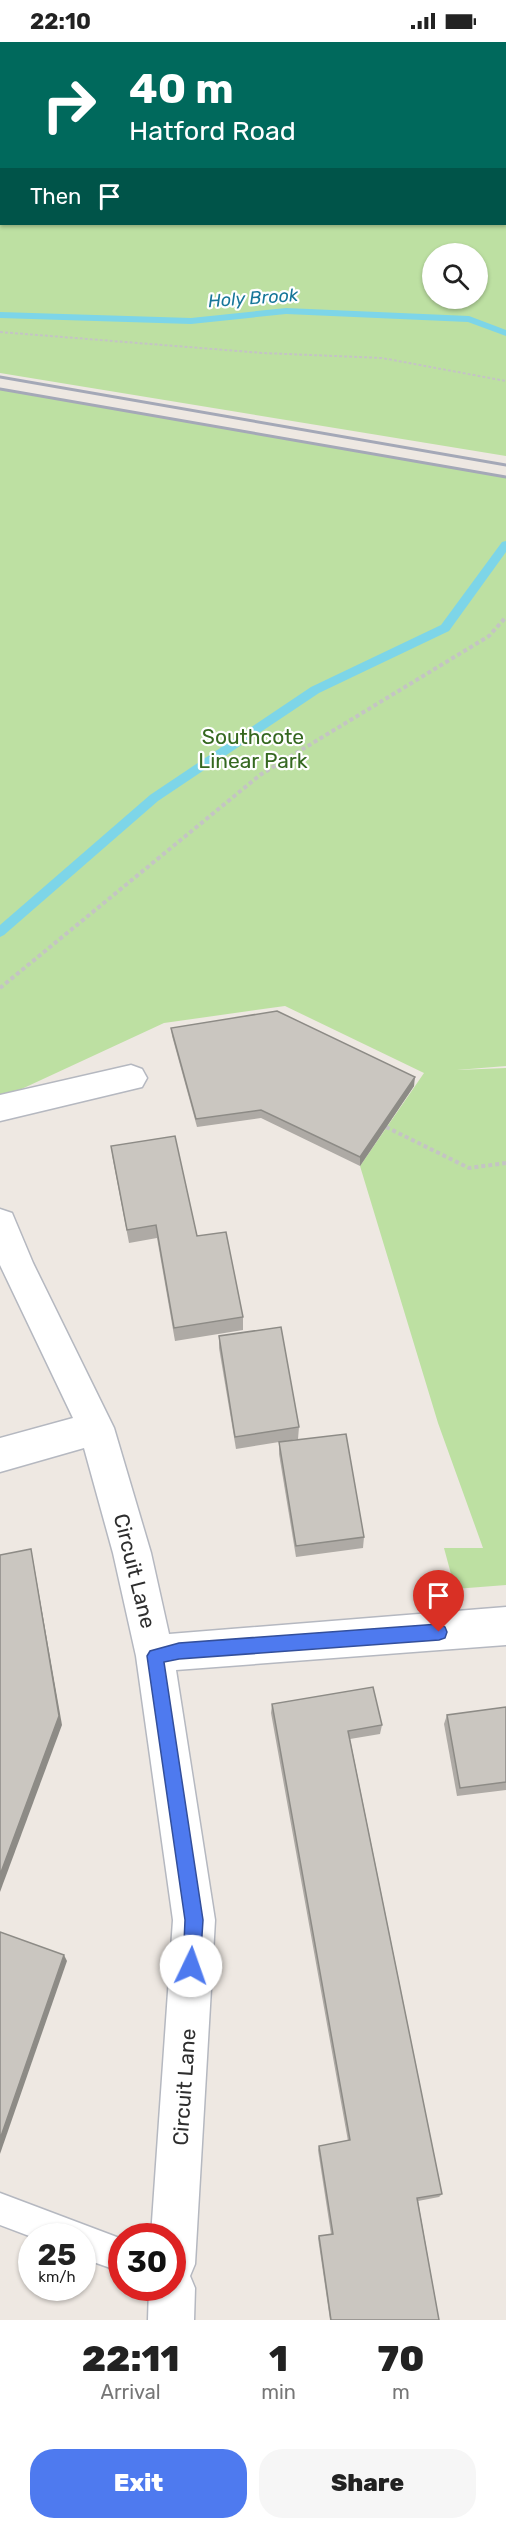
<!DOCTYPE html>
<style>
:root{--surface:#fff;--page:#f6f6f6;--text:#222;--muted:#767676;--accent:#4e7aef}
body{margin:0;font-family:Rubik,sans-serif;background:var(--page);color:var(--text);height:100vh;display:flex;flex-direction:column;font-size:22px;white-space:nowrap}
*{box-sizing:border-box;margin:0}
p{font-size:20px;color:var(--muted)}
.icon{flex:none;width:33px;height:33px;fill:none;stroke:currentColor;stroke-width:2;stroke-linecap:round;stroke-linejoin:round}
.map{position:relative;height:2278px;overflow:hidden}
.details{display:flex;flex-direction:column;background:var(--surface);flex:1}
.details>*{flex:none}
.guide{position:absolute;left:0px;top:0px;width:507px;height:183px;box-shadow:0 2px 4px #0004;background:#00695c;color:#fff;overflow:hidden}
.fabs{position:absolute;left:422px;top:201px;display:grid;gap:12px}
.fabs a{display:grid;place-items:center;width:66px;height:66px;border-radius:50%;background:var(--surface);box-shadow:0 2px 4px #0004;font-size:30px}
.speed{position:absolute;left:18px;top:2181px;display:flex;gap:12px;font-size:30px;font-weight:700;text-align:center}
.speed>*{display:grid;place-content:center;width:78px;height:78px;border-radius:50%;background:var(--surface);box-shadow:0 2px 4px #0004;line-height:1}
.speed small{font-size:15px;font-weight:400}
.speed .limit{border:9px solid #d22;background:#fff;color:#111}
.pin{position:absolute;display:grid;place-items:center;width:51px;height:51px;color:#fff;margin:-62px -26px;border-radius:50% 50% 50% 0;rotate:-45deg;box-shadow:0 0 6px #0007}
.pin .icon{rotate:45deg}
.me{position:absolute;width:66px;margin:-33px;rotate:3deg;stroke-linejoin:round;filter:drop-shadow(0 0 4px #0008)}
.turn{display:flex;align-items:center;gap:21px;height:126px;padding:0 30px;font-size:27px}
.turn .icon{width:78px;height:78px;stroke-width:2.5}
.turn b{display:block;font-size:42px;line-height:51px}
.then{display:flex;align-items:center;height:57px;padding:0 30px;background:#0003;gap:12px;font-size:22px}
.eta{display:flex;justify-content:space-evenly;align-items:center;height:102px;text-align:center}
.eta b{font-size:36px;font-weight:800;line-height:42px}
.cta{display:flex;gap:12px;margin-top:auto;padding:12px 30px}
.cta a{flex:1;height:69px;border-radius:24px;background:var(--accent);color:#fff;font-size:24px;font-weight:800;line-height:69px;text-align:center}
.cta a+a{background:var(--page);color:var(--text)}
.status{display:flex;justify-content:space-between;align-items:center;height:42px;padding:0 30px;background:var(--surface);direction:ltr}
.status svg{height:16px;fill:currentColor}
.map>svg:first-child{display:block}
.green{fill:#bde0a2;fill-rule:evenodd}
.lines{fill:none;stroke-linecap:round;stroke-linejoin:round}
.stream{fill:#7dd5e8;fill-rule:evenodd}
.service-casing{stroke:#b5b8c0;stroke-width:3}
.minor-casing{stroke:#b5b8c0;stroke-width:3}
.path-far1{stroke:#c4c4c4;stroke-width:2;stroke-dasharray:3 2;stroke-linecap:butt}
.path{stroke:#c4c4c4;stroke-width:4;stroke-dasharray:4 3;stroke-linecap:butt}
.service{fill:#fff;fill-rule:evenodd}
.minor{fill:#fff;fill-rule:evenodd}
.rail{stroke:#a4a8b7;stroke-width:3}
.wall{fill:#aeaaa5}
.shaded-wall{fill:#8d8b86}
.building{fill:#cac6c0;stroke:#8d8b86;stroke-width:1.5}
.route{fill:#4e7aef;stroke:#334f9b;stroke-width:1.5}
.labels{text-anchor:middle;dominant-baseline:central;stroke-width:4.5;stroke-linejoin:round;paint-order:stroke}
.far-water-label{font-size:18px;font-style:italic;fill:#177799;stroke:#fff}
.park-label{font-size:21px;fill:#356820;stroke:#fff}
.street-label{font-size:21px;fill:#2e2e2e;stroke:#fff}
</style>
<div class="status"><b>22:10</b><svg viewBox="0 0 49 12"><path d="M0 12V9h3v3zM5 12V6h3v6zM10 12V3h3v9zM15 12V0h3v12zM26 1h20v11H26zM47 4h2v5h-2z"/></svg></div>
<div class="map">
<svg width="506" height="2278" viewBox="0 0 506 2278">
<rect width="100%" height="100%" fill="#eee8e2"/>
<g class="green">
<path d="M0 0H506V414L0 331ZM2 2H506V182H2ZM432 212H477V256H432Z"/>
<path d="M0 347 506 435V1024L457 1028 506 1026V1543L455 1547 444 1506H483L438 1381 360 1124 424 1031 285 964 164 981 0 1057Z"/>
</g>
<g class="lines">
<g class="stream">
<path d="M286 266 469 274 506 288V294L468 280 286 272 191 282 0 276V270L191 276Z"/>
<path d="M506 499V510L449 589 319 651 158 759 4 893 0 895V883L150 753 311 645 441 583 502 500Z"/>
</g>
<g class="service-casing">
<path id="service" d="M0 2151 122 2197V2230L82 2216V2194L32 2195 0 2183Z"/>
</g>
<g class="minor-casing">
<g id="minor">
<path d="M131 1023 142 1027 147 1036 142 1045 0 1079V1053Z"/>
<path d="M0 1167 12 1171 33 1221 114 1386 151 1511 169 1592 506 1565V1603L176 1628 215 1878 195 2222 190 2234 195 2246 194 2278H148L149 2246H172V2194H151L173 1878 136 1614 113 1511 84 1406 0 1430V1396L73 1376 0 1223Z"/>
</g>
</g>
<g class="path-far1">
<path d="M99 2 102 0"/>
<path d="M0 290 263 311 382 316 506 339"/>
</g>
<g class="path">
<path d="M0 946 260 733 489 594 506 575"/>
<path d="M386 1085 469 1126 506 1121"/>
</g>
<use href="#service" class="service"/>
<use href="#minor" class="minor"/>
<g class="rail">
<path d="M0 335 506 423"/>
<path d="M0 347 506 435"/>
</g>
</g>
<g class="wall">
<path d="M171 986 414 1044 360 1124 261 1076 197 1085 172 994Z"/>
<path d="M111 1104 197 1194 243 1275V1288L175 1299 157 1196 129 1201 113 1118Z"/>
<path d="M219 1294 299 1385 298 1397 236 1407 219 1306Z"/>
<path d="M279 1400 364 1495 363 1506 296 1515 279 1412Z"/>
<path d="M272 1662 382 1683 380 1692 350 1697 442 2152 439 2155 418 2159 439 2278H330L318 2196 319 2194 331 2192 318 2108 319 2104 348 2099 271 1671Z"/>
<path d="M506 1665V1748L457 1754 444 1682 447 1673Z"/>
</g>
<g class="shaded-wall">
<path d="M415 1035 414 1044 360 1124V1115Z"/>
<path d="M31 1507 33 1518 62 1683 0 1850V1833Z"/>
<path d="M64 1913 67 1919 0 2112V2097Z"/>
</g>
<g class="building">
<path d="M277 969 415 1035 360 1115 261 1068 196 1077 171 986Z"/>
<path d="M175 1094 197 1194 226 1190 243 1275 174 1286 156 1183 127 1188 111 1104Z"/>
<path d="M281 1285 299 1385 235 1395 219 1294Z"/>
<path d="M346 1392 364 1495 296 1504 279 1400Z"/>
<path d="M31 1507 59 1674 0 1833V1513Z"/>
<path d="M373 1645 382 1683 348 1689 442 2152 417 2156 439 2278H331L319 2194 333 2192 319 2104 350 2098 272 1662Z"/>
<path d="M506 1665V1740L460 1746 447 1673Z"/>
<path d="M0 1890 64 1913 0 2097Z"/>
</g>
<path class="route" d="M439 1582 445 1585 447 1590 445 1596 439 1598 179 1617 164 1620 203 1878 200 1924 197 1930 191 1932 185 1930 183 1924 185 1878 147 1614 150 1609 179 1601Z"/>
<g class="labels">
<g class="far-water-label">
<text transform="translate(253 256) rotate(-4)">Holy Brook</text>
</g>
<g class="park-label">
<text x="253" y="694">Southcote<tspan x="253" dy="24">Linear Park</tspan></text>
</g>
<g class="street-label">
<text transform="translate(135 1529) rotate(76)">Circuit Lane</text>
<text transform="translate(184 2045) rotate(-86)">Circuit Lane</text>
</g>
</g>
</svg>
<div class="fabs">
<a><svg class="icon" aria-label="search" viewBox="0 0 24 24"><circle cx="10" cy="10" r="6"/><path d="M15 15l6 6"/></svg></a>
</div>
<div class="speed"><div>25<small>km/h</small></div><div class="limit">30</div></div>
<div class="pin" style="left:439px;top:1590px;background:#d93025"><svg class="icon" aria-label="arrive" viewBox="0 0 24 24"><path d="M6 21V4h12l-3 4 3 4H6"/></svg></div>
<svg class="me" style="left:191px;top:1924px" viewBox="-20 -20 40 40"><circle r="19" fill="#fff"/><path d="M0-13L10 11 0 6-10 11z" fill="#4e7aef"/></svg>
<div class="guide">
<div class="turn"><svg class="icon" aria-label="right" viewBox="0 0 24 24"><path d="M7 20v-9h11M14 6l5 5-5 5"/></svg><div><b>40 m</b>Hatford Road</div></div>
<div class="then">Then<svg class="icon" aria-label="arrive" viewBox="0 0 24 24"><path d="M6 21V4h12l-3 4 3 4H6"/></svg></div>
</div>
</div>
<section class="details">
<div class="eta">
<div><b>22:11</b><p>Arrival</p></div>
<div><b>1</b><p>min</p></div>
<div><b>70</b><p>m</p></div>
</div>
<div class="cta"><a>Exit</a><a>Share</a></div>
</section>
